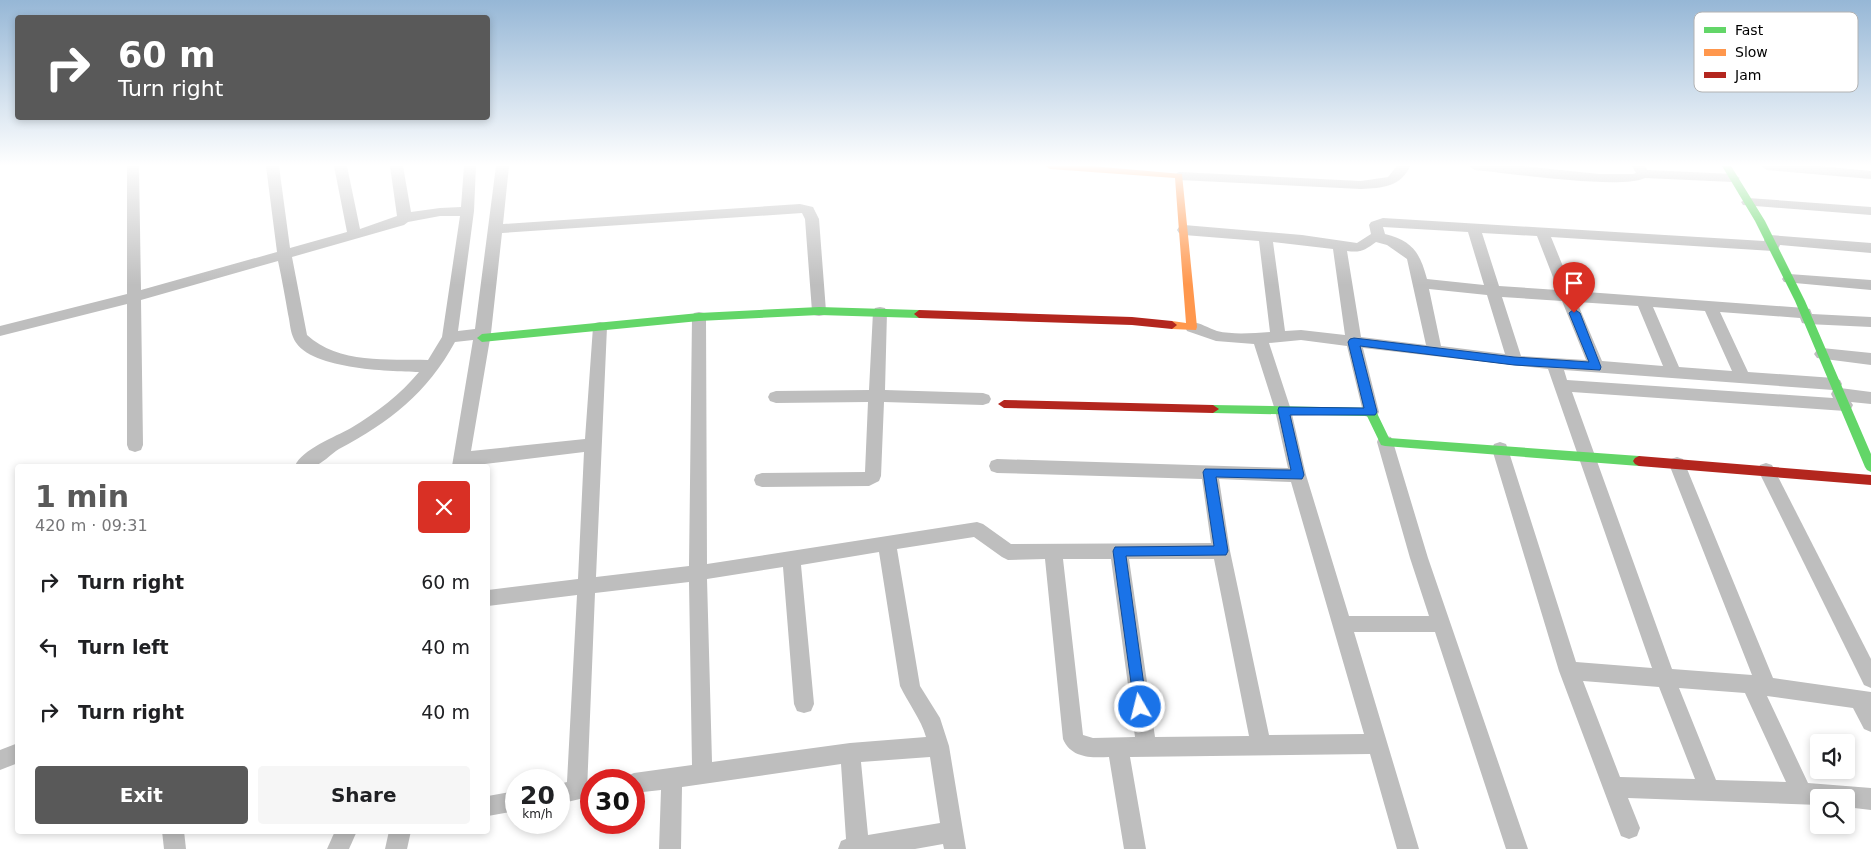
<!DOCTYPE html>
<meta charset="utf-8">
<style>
:root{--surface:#fff;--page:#f6f6f6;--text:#202124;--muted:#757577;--accent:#595959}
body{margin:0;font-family:"DejaVu Sans",sans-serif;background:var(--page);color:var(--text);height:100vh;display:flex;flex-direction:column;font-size:19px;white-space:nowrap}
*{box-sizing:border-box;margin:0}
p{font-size:16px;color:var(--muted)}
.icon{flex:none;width:28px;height:28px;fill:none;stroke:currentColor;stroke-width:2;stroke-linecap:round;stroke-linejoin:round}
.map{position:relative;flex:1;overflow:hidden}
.sheet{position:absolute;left:15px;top:464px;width:475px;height:370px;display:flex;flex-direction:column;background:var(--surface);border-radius:5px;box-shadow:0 2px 8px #0003}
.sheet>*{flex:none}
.banner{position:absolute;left:15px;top:15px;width:475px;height:105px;border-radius:5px;box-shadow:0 2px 8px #0003;background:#595959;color:#fff;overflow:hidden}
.buttons{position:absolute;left:1810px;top:734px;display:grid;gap:10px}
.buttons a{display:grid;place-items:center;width:45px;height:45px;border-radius:5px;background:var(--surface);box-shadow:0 2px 8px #0003;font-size:25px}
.speed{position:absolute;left:505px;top:769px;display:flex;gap:10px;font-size:25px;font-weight:700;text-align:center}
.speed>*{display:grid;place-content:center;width:65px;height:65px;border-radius:50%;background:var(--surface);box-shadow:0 2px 8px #0003;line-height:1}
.speed small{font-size:12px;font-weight:400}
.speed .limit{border:8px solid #d22;background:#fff;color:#111}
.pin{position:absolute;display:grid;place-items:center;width:42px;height:42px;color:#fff;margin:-51px -21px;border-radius:50% 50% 50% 0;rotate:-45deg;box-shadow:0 0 5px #0007}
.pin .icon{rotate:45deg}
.me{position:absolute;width:55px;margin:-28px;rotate:352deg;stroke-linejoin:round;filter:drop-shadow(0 0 4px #0008)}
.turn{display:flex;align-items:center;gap:18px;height:105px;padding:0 20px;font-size:22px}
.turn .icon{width:65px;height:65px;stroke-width:2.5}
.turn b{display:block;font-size:35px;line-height:42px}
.round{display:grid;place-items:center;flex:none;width:52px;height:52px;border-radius:5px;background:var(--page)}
.headline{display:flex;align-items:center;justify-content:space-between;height:85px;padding:0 20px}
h1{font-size:30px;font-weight:700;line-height:38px;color:var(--accent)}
.action{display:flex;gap:10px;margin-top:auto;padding:10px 20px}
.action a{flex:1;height:58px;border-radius:5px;background:var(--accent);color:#fff;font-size:20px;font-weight:700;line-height:58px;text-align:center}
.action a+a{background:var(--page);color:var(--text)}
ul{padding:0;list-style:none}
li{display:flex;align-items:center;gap:15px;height:65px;padding:0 20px}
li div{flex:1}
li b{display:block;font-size:19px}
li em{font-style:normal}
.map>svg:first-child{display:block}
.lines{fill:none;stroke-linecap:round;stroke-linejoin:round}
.street{fill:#bebebe;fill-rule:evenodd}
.fast{fill:#63d668;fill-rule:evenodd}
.slow{fill:#ff974d;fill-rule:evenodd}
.jam{fill:#b3261e;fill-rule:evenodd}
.route{fill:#1a73e8;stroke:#114b97}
.key{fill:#fff;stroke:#b2b2b2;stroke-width:1}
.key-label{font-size:14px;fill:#000}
</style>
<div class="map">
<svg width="1871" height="849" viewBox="0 0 1871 849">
<rect width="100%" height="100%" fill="#fff"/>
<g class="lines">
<g class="street">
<path d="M127 166H139L141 290 277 252 266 166H279L290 248 347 232 334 166H347L360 229 397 216 390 166H403L411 212 440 208 461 207 464 166H476L474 211 458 331 475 329 496 166H509L503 224 800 204 813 207 819 219 826 311 824 315 819 316 814 315 812 311 805 219 802 213 502 233 491 333 471 451 585 439 593 327 595 323 600 322 605 323 607 327 596 577 689 566 692 317 694 313 699 312 704 313 706 317 707 564 977 522 983 524 1011 544 1211 543 1202 479 997 473 991 471 989 466 991 461 997 459 1288 468 1275 410 1254 344 1216 341 1187 331 1185 327 1187 323C1197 320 1207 328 1217 331 1234 335 1253 333 1270 332L1259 241 1184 235 1179 233 1177 230 1179 227 1184 225 1302 235 1357 243 1371 234 1369 225 1371 222 1383 218 1764 241 1765 237 1770 235 1871 243V253L1780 245 1778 249 1773 251 1551 237 1573 291 1805 308 1810 309 1812 314 1871 317V327L1807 324 1802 323 1800 318 1720 312 1748 372 1834 378 1840 380 1842 384 1840 388 1871 392V404L1851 402 1853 405 1851 409 1845 411 1572 392 1672 669 1752 675 1669 464 1671 459 1677 457 1683 459 1685 464 1773 678 1871 692V732L1864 729 1853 708 1767 696 1808 783 1871 788V810L1846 807V798H1819V805L1628 798 1640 828 1637 836 1629 839 1621 836 1559 671 1492 449 1494 444 1500 442 1506 444 1508 449 1576 662 1652 668 1548 369 1363 348 1379 412 1377 416 1371 418 1365 416 1363 412 1347 346 1301 340 1269 343 1291 410 1306 475 1349 616H1429L1410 558 1377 442 1379 437 1385 436 1391 437 1393 442 1428 558 1528 849H1506L1435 632H1354L1419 849H1397L1370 754 1130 757 1146 849H1124L1109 757C1091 758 1071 758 1063 739L1045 559 1008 560 1002 557 974 537 897 549 920 686 940 718 949 746 966 849H944L943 844 915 849H838L841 841 846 839 841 764 682 787 681 849H659L661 790 634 793V780H625L627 776 634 773 692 765 689 582 595 593 587 791 584 798 559 804V784L567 782 577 595 488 606V590L578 579 584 452 468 466H452L473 340 455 342C427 393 390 422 339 449 331 454 322 464 314 466 308 468 301 466 295 466 302 449 335 437 351 428 376 413 401 394 419 372 390 371 305 370 293 337 290 330 290 322 288 314 285 297 282 279 278 261L141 300 143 445 141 450 135 452 129 450 127 445V304L0 336V326L127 294ZM440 216H460L442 337 428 360C389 359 338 364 307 335L292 257 404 225 408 222ZM1383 227 1468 232 1484 285 1427 279C1420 253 1413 241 1385 234ZM1482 233 1537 236 1558 290 1499 286ZM1273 242 1333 249 1345 335 1301 330 1285 331ZM1376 242 1387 245 1407 259 1426 345 1361 337 1347 251C1361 253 1365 250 1376 242ZM1429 289 1487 295 1505 354 1441 346ZM1502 297 1562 301 1586 360 1521 356ZM1577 302 1638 306 1663 366 1602 361ZM1653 307 1705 311 1732 371 1679 367ZM1564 370 1833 390 1831 394 1833 398 1567 380ZM1219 479 1291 482 1364 734 1269 735 1230 551ZM879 552 900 686C908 703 921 719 926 737L850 743 712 762 707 579 783 567 794 704 797 711 804 713 811 711 814 704 801 565ZM1063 559H1111L1135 737 1093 738 1083 735ZM1129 559H1214L1249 736 1155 737ZM1583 681 1659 687 1695 779 1620 777ZM1679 688 1745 693 1786 782 1716 780ZM930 757 940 823 868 835 861 762Z"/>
<path d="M1397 166H1410C1401 187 1382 188 1361 189L1179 180 1172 176 1179 172 1361 181 1388 177Z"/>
<path d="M1469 166H1521L1599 174H1633L1636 173 1632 166H1645L1647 170 1733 174 1740 178 1733 182 1645 178C1621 190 1508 173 1475 170Z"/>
<path d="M1761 166H1818L1871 171V179L1767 170Z"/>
<path d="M1748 198 1871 207V215L1743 205 1741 202Z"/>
<path d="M1789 274 1871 280V290L1784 282 1782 279 1784 276Z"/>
<path d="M880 307 885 308 887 312 885 390 983 393 989 395 991 399 989 403 983 405 884 402 881 476 879 481 869 486 762 487 756 485 754 480 756 475 762 473 865 472 868 402 776 403 770 401 768 397 770 393 776 391 869 390 873 312 875 308Z"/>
<path d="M1822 348 1871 353V365L1817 358 1814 354 1817 350Z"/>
<path d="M1766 463 1772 465 1871 659V688L1864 685 1758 470 1760 465Z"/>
<path d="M18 743V763L0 770V750Z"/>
<path d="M516 791V811L488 816V796Z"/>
<path d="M162 831H184L186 849H164Z"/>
<path d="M335 831H357L349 849H327Z"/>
<path d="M389 831H411L407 849H385Z"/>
</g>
<g class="fast">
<path d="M1722 166H1731L1765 221 1805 301 1871 454V472L1867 470 1865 467 1795 301 1755 221Z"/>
<path d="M819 307 919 310 924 314 919 318 819 315 699 321 482 342 477 338 482 334 699 313Z"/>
<path d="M1213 405 1371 408 1375 409 1389 438 1639 456 1643 458 1645 461 1643 464 1639 466 1385 446 1381 445 1367 416 1213 413 1207 409Z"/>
</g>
<path class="slow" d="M1046 166H1091L1182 174 1197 327 1196 330 1172 329 1167 325 1172 321 1186 323 1175 178 1050 169Z"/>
<g class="jam">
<path d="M919 310 1132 317 1172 321 1177 325 1172 329 1132 325 919 318 914 314Z"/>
<path d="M1004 400 1213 405 1219 409 1213 413 1004 408 998 404Z"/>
<path d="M1639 456 1871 475V485L1639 466 1635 464 1633 461 1635 458Z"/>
</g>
</g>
<linearGradient id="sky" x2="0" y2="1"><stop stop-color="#96b7d6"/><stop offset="0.58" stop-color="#fff"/><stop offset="1" stop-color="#fff" stop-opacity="0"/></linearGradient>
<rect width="1871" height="285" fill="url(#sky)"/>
<path class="route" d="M1574 309 1580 313 1601 367 1600 370 1514 365 1360 346 1377 412 1375 415H1290L1304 475 1302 479 1216 477 1228 551 1226 555 1126 556 1147 707 1145 712 1140 714 1135 712 1113 551 1115 547 1214 546 1203 472 1205 469 1291 470 1278 410 1279 407 1364 408 1348 342 1350 339 1354 338 1514 357 1589 362 1569 313Z"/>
<rect x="1694" y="12" width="164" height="80" rx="8" class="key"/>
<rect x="1704" y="27" width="22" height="6" fill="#63d668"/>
<rect x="1704" y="49" width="22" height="7" fill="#ff974d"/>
<rect x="1704" y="72" width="22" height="6" fill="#b3261e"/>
<g class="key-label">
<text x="1735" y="35">Fast</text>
<text x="1735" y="57">Slow</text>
<text x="1735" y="80">Jam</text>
</g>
</svg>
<div class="buttons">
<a><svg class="icon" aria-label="sound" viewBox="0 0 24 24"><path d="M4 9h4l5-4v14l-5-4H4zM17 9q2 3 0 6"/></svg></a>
<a><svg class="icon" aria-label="search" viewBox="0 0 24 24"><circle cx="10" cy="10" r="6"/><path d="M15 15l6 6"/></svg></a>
</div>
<div class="speed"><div>20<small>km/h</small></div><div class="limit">30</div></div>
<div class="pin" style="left:1574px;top:313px;background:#d93025"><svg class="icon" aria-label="arrive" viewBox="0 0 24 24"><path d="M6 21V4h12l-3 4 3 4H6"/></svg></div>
<svg class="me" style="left:1140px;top:707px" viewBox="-20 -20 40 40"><circle r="17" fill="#1a73e8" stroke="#fff" stroke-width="3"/><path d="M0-11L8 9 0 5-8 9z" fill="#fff"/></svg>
<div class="banner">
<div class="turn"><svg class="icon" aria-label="right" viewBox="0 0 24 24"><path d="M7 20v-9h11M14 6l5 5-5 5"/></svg><div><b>60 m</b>Turn right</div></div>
</div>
<section class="sheet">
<div class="headline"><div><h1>1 min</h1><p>420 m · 09:31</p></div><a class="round" style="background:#d93025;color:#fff"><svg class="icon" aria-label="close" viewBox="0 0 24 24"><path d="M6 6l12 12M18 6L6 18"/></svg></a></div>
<ul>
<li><svg class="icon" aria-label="right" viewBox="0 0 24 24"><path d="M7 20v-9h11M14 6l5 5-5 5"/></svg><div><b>Turn right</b></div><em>60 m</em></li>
<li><svg class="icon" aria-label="left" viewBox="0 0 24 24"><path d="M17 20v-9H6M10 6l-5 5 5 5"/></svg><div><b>Turn left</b></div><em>40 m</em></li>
<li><svg class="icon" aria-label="right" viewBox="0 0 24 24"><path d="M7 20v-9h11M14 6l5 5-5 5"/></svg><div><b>Turn right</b></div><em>40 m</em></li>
</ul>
<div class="action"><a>Exit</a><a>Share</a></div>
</section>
</div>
